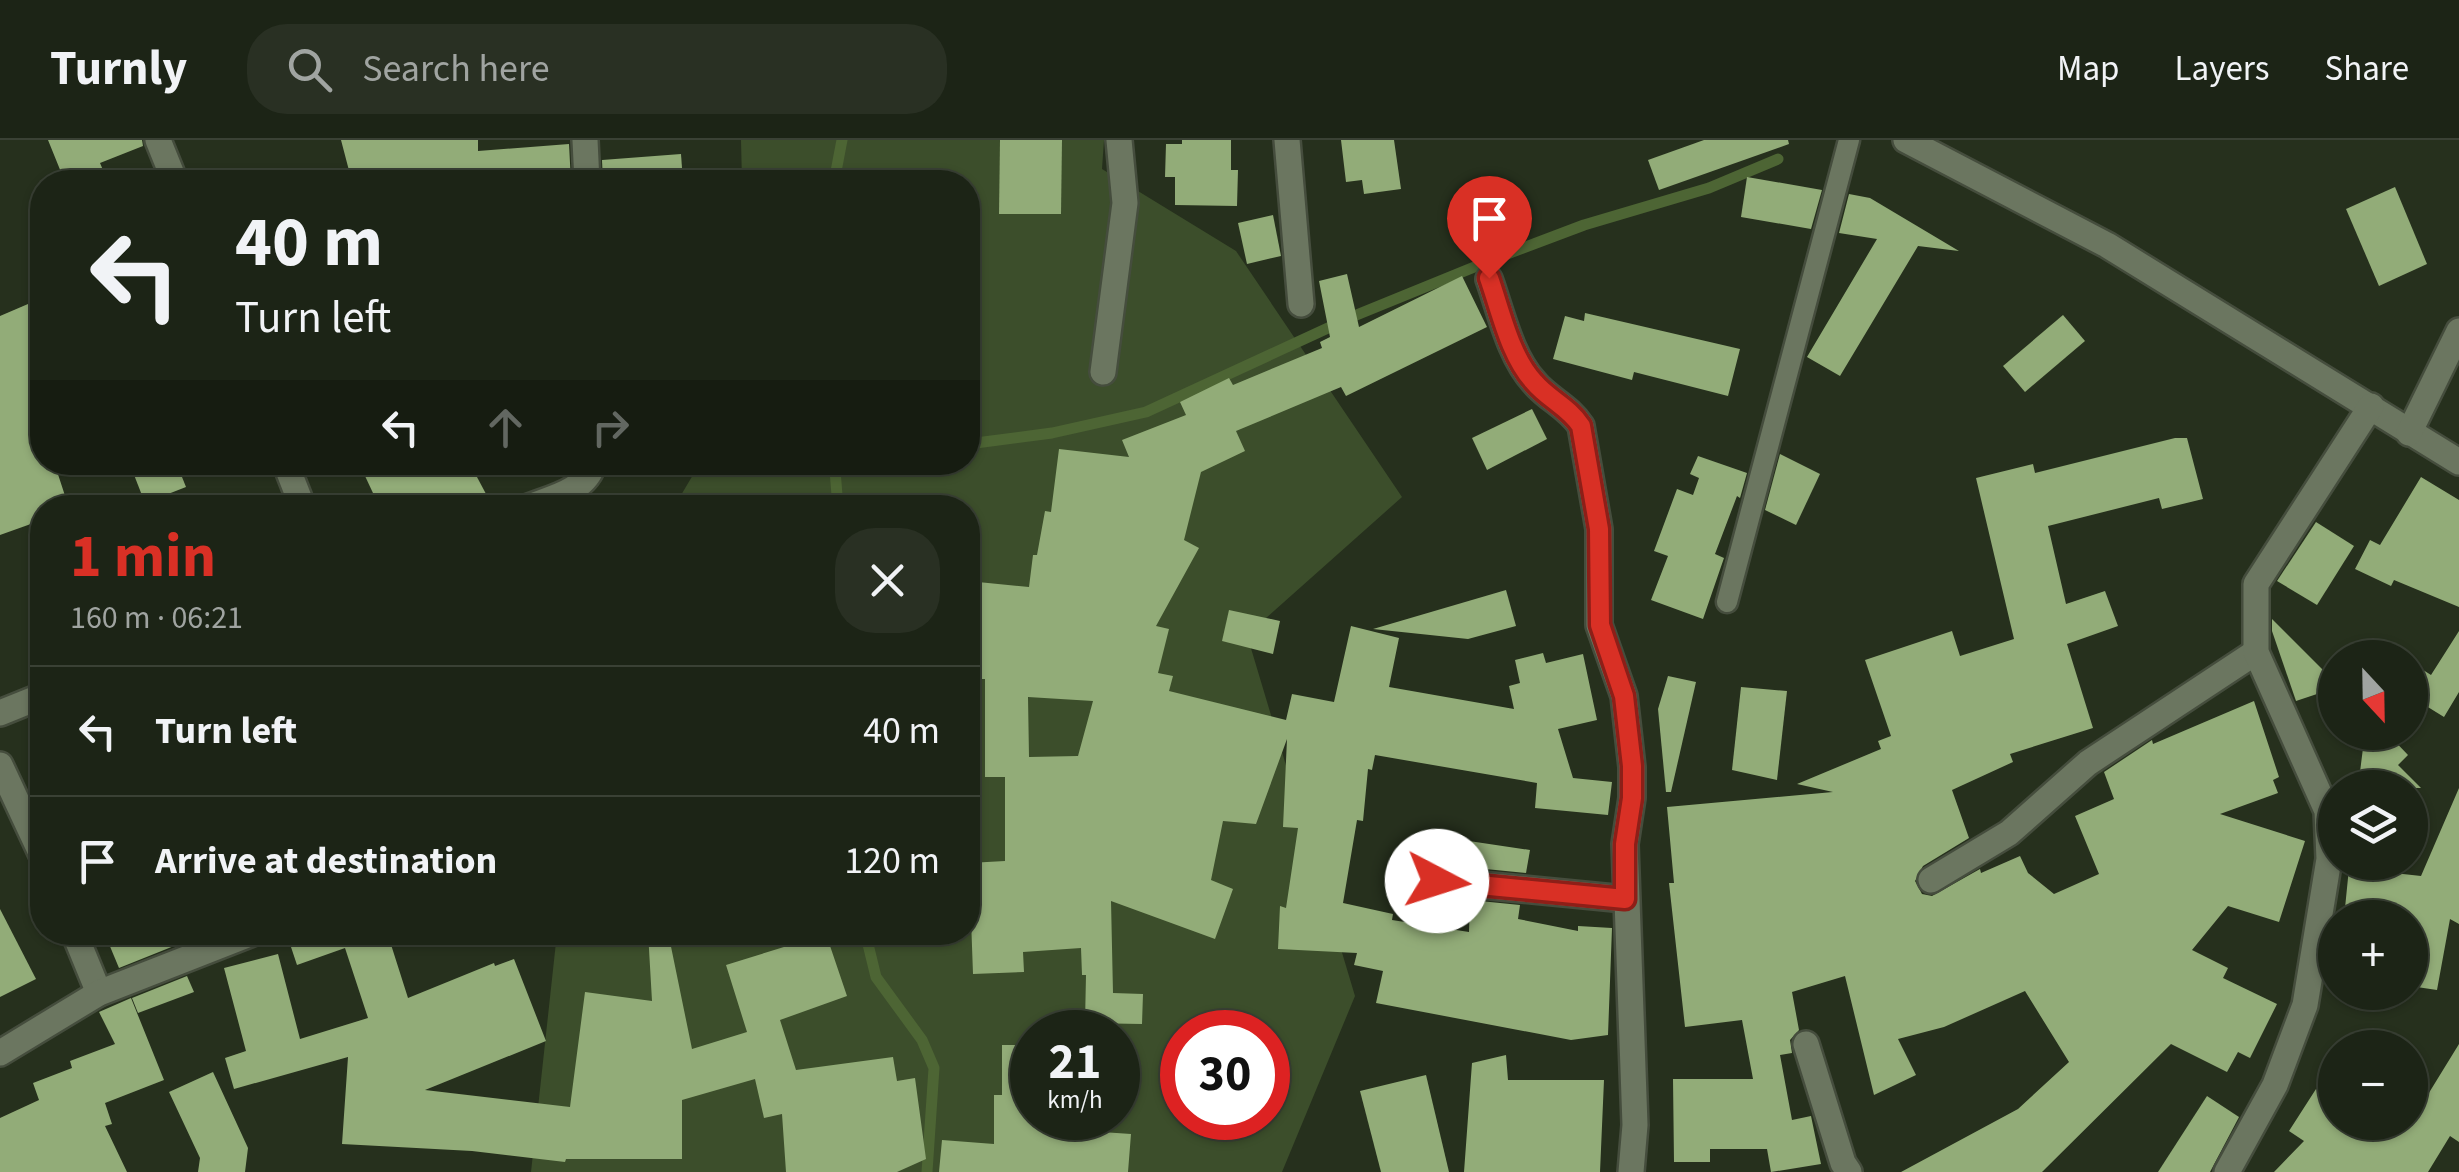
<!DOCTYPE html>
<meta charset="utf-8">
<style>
:root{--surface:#1c2416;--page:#293023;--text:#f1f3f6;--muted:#a0a4a1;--line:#3a4135;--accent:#d93025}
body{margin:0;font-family:"Source Sans 3",sans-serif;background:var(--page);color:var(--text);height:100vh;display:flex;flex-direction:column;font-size:38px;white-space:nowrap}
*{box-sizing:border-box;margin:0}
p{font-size:32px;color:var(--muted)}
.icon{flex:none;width:55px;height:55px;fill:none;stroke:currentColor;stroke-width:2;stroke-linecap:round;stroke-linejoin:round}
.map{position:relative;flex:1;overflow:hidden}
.details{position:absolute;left:30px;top:355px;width:950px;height:450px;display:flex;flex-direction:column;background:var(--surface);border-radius:40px;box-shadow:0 2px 8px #0004,0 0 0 2px var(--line)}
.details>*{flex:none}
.hud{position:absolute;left:30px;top:30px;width:950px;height:305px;border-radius:40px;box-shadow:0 2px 8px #0004,0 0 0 2px var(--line);background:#1c2416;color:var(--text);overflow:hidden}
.needle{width:65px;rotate:158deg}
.tools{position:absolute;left:2318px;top:500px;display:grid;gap:20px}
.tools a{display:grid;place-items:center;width:110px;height:110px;border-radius:50%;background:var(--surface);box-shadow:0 2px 8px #0004,0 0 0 2px var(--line);font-size:50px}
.speed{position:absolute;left:1010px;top:870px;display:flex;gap:20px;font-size:50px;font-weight:700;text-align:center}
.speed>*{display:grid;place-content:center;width:130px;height:130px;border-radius:50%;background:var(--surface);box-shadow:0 2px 8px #0004,0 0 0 2px var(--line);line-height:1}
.speed small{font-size:25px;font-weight:400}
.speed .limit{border:15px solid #d22;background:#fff;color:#111}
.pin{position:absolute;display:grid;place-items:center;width:85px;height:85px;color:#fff;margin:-102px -42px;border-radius:50% 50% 50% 0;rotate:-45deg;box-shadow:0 0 10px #0007}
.pin .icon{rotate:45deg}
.me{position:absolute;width:110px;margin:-55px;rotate:95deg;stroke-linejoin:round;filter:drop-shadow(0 0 8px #0008)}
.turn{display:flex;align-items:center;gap:35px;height:210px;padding:0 40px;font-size:45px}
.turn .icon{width:130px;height:130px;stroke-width:2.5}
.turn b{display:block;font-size:70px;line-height:85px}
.lanes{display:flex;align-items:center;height:95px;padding:0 40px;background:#0003;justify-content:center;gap:50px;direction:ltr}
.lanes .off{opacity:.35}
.round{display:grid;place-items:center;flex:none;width:105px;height:105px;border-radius:40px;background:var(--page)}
.headline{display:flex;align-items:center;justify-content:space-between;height:170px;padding:0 40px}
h1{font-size:60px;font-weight:700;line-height:75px;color:var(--accent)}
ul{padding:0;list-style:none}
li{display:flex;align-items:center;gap:30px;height:130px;padding:0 40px;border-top:2px solid var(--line)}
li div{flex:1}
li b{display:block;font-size:38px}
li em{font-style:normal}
header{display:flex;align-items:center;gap:60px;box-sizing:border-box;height:140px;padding:0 50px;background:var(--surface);border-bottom:2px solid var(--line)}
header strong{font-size:48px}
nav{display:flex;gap:55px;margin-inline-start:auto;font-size:35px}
.search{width:700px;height:90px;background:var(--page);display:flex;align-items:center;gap:25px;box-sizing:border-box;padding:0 35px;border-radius:40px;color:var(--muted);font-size:38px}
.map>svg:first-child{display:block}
.green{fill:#3c4e2b;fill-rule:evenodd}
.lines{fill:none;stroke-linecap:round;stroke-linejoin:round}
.stream{stroke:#4d6534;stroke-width:11}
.building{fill:#92ac78;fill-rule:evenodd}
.service-casing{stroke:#454d3d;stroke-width:25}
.minor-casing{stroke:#454d3d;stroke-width:30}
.service{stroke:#6b7660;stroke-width:20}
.minor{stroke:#6b7660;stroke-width:25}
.route-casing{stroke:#8d1f18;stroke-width:25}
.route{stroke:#d93025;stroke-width:18}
</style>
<header>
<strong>Turnly</strong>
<div class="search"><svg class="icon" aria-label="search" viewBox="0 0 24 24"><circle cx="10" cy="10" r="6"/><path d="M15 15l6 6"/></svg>Search here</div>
<nav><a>Map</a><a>Layers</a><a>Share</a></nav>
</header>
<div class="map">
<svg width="2459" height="1032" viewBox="0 0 2459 1032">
<rect width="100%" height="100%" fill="#26301d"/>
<path class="green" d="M741 0H1104L1102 29 1236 111 1402 357 1247 495 1355 856 1282 1032H531L557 793 968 792V368L674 367 700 323 968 322V42H742ZM1032 892H1118V978H1032ZM1182 892H1268V978H1182Z"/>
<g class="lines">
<g class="stream">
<path d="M834 42 842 0"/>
<path d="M968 304 1052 293 1146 272 1354 176 1499 117 1584 85 1709 48 1778 19"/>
<path d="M838 368 835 330 871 322"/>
<path d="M865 792 876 837 922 900 934 928 927 1032"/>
</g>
</g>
<g class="building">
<path d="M48 0H142L143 6 100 23 108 42H65Z"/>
<path d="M341 0H478V11L569 4 571 42H352Z"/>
<path d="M1000 0H1062L1061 74H999Z"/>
<path d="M1182 0H1231V30H1238L1237 66 1175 65V37H1165L1166 4H1182Z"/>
<path d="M1341 0H1394L1401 49 1364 54 1362 40 1346 42Z"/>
<path d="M1704 0H1788L1789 4 1659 50 1648 20Z"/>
<path d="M681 14 683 42H603L602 20Z"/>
<path d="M1747 37 1822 50 1811 89 1741 77Z"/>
<path d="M2395 47 2427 124 2379 146 2346 69Z"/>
<path d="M1849 54 1870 58 1959 111 1918 106 1840 236 1807 217 1877 99 1839 93Z"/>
<path d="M1273 75 1281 116 1247 124 1238 83Z"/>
<path d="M1347 134 1359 187 1462 136 1487 187 1346 256 1341 247 1236 291 1245 311 1201 332 1184 400 1199 408 1156 486 1169 489 1158 533 1173 536 1169 551 1286 580 1292 554 1334 562 1351 486 1399 498 1389 547 1514 569 1509 546 1520 543 1515 520 1543 513 1546 523 1583 514 1597 580 1558 589 1573 638 1612 642 1608 675 1535 668 1537 643 1375 615 1372 630 1368 629 1363 681 1357 680 1343 763 1393 774 1392 780 1469 792 1470 760 1520 765 1518 779 1578 791V786L1612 788 1608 895 1571 900 1376 863 1383 831 1354 825 1357 813 1278 809 1280 766 1286 768 1298 688 1283 687 1287 599 1256 684 1223 681 1211 740 1233 749 1215 799 1111 761 1113 853 1143 854 1142 884 1085 883 1086 835H1082L1081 808 1023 812 1024 832 973 834 969 723 1005 721V637H985V539H968V441L1029 447 1033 415H1037L1045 371 1051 372 1059 309 1129 317 1122 300 1186 275 1180 262 1229 238 1233 245 1322 208 1320 202 1330 197 1319 141ZM1028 557 1093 561 1078 616 1029 617Z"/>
<path d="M42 158V322H54L69 368H42V380L0 395V176Z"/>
<path d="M1585 173 1740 209 1728 256 1634 232 1632 240 1553 219 1565 176 1584 181Z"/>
<path d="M2063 175 2085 201 2025 252 2003 226Z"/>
<path d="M1532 269 1547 299 1487 330 1472 298Z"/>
<path d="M2175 298H2187L2203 359 2162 369 2159 358 2048 386 2066 464 2105 451 2118 486 2067 504 2093 588 2010 614 2013 622 1952 650 1969 698 1923 726 1915 741 1922 754 1932 756 1980 729 1981 733 2020 716 2028 733 2054 754 2099 734 2075 676 2114 659 2104 632 2152 600 2153 604 2254 561 2279 637 2273 640 2278 653 2220 674 2305 701 2279 782 2228 766 2192 810 2228 828 2223 838 2277 864 2250 918 2238 912 2227 932 2171 904 2042 1032H1901L2018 969 2069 922 2025 851 1944 887 1898 899 1916 935 1874 955 1845 836 1792 852 1799 890 1790 900 1792 913 1780 915 1792 980 1811 976 1821 1024 1771 1032 1767 1009H1710V1022H1674L1673 939H1753L1742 880 1685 887 1669 743H1674L1667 667 1833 652 1797 644 1881 609 1878 601 1891 596 1865 520 1952 491 1960 516 2014 499 1976 338 2033 324 2035 333Z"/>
<path d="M1780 314 1820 334 1796 385 1765 370Z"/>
<path d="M1698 316 1747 333 1740 358 1737 356 1715 414 1724 418 1703 479 1651 460 1668 416 1654 411 1677 349 1693 355 1699 338 1690 334Z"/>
<path d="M129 322H176L186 347 145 363Z"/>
<path d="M392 322H469L486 354 457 368H380L365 336Z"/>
<path d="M2421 337 2459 360V467L2394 440 2391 446 2355 429 2370 400 2380 405Z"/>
<path d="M2316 382 2354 406 2317 465 2277 441Z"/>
<path d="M1506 450 1516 486 1468 499 1373 489Z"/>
<path d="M1229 470 1280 481 1273 514 1222 501Z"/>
<path d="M2272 479 2335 542V548L2296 561 2272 491Z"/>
<path d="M2459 491V552L2444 577 2410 556V544L2420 528 2431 535Z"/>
<path d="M1668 536 1696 542 1671 652H1666L1658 569Z"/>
<path d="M1741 547 1787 551 1777 640 1732 630Z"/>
<path d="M2365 592H2386L2408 615 2398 625 2421 648H2358Z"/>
<path d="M2459 648V784L2450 779 2437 850 2410 846V778H2344L2349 728 2421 736Z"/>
<path d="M1469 701 1530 710 1526 733 1465 727Z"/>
<path d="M0 769 36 839 0 857Z"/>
<path d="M104 792H169L174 806 119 828Z"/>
<path d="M286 792H387L408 858 494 823 495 826 514 819 546 901 425 950 570 967 585 852 652 861 648 792H668L692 909 747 892 726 825 826 794 847 856 780 880 796 930 893 917 897 941 915 938 926 1019 897 1032H786L782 974 764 978 755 939 682 960V1019H566L565 1022 472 1011 342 1004 348 917 234 949 225 918 246 911 224 828 278 814 300 899 368 878 345 808 297 825Z"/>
<path d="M187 836 194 852 138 873 132 858Z"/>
<path d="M131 858 164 940 105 963 112 984 105 986 127 1032H0V978L39 960 33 943 72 928 70 921 115 904 99 872Z"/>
<path d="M2459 904V1002L2450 996 2428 1032H2274L2304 1001 2289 991 2316 949 2335 961V982H2411Z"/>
<path d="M1002 905H1032V978H1058V989L1131 994 1128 1032H939L942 1000 994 1004V955H1002Z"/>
<path d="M1506 915 1508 940H1604L1600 1032H1464L1472 923Z"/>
<path d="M213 932 248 1008 245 1032H198L200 1018 169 952Z"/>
<path d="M1426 935 1449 1032H1381L1360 951Z"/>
<path d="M2207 956 2239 977 2210 1032H2158Z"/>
</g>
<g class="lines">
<g class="service-casing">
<path id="service" d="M1727 462 1849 0"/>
</g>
<g class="minor-casing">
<g id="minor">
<path d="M158 0 175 42"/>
<path d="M585 0 587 42"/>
<path d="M1287 0 1301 164"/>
<path d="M1906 0 2107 105 2459 322"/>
<path d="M1489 139C1501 172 1510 216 1534 242 1548 259 1569 267 1581 286L1599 389V485L1624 556 1632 627V658L1625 704 1635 985 1631 1032"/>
<path d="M1103 232 1125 63 1119 0"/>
<path d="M2409 293 2459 191"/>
<path d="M285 322 303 368"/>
<path d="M526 368C551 358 586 352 594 322"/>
<path d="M0 573 42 556"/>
<path d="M0 625 42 715"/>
<path d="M1399 737 1625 759"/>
<path d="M1931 740 2009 693 2088 623 2256 512"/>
<path d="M74 792 99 853"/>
<path d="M1806 904 1843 1023 1849 1032"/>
<path d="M0 913 99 853 255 792"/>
<path d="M2227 1032 2275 945 2305 865 2329 719 2327 671 2256 512V444L2371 266"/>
</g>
</g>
<use href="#service" class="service"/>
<use href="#minor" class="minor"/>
</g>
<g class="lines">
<g class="route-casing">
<path id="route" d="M1437 741 1625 759V704L1632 658V626L1624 556 1600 485 1599 389 1581 286C1569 267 1548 259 1534 242 1510 216 1501 172 1489 138"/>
</g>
<use href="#route" class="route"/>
</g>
</svg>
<div class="tools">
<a><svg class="needle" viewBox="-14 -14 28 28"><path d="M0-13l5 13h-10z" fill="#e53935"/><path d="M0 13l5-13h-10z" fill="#a0a4a1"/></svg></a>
<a><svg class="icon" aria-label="layers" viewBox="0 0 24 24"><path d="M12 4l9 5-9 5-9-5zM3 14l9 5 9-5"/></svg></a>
<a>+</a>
<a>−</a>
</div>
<div class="speed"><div>21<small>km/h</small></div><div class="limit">30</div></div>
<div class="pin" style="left:1489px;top:138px;background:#d93025"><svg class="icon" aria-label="arrive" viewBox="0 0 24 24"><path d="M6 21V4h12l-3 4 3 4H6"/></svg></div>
<svg class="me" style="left:1437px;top:741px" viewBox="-20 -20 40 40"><circle r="19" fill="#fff"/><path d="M0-13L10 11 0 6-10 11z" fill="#d93025"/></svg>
<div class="hud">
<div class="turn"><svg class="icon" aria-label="left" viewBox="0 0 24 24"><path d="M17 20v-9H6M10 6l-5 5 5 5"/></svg><div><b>40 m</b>Turn left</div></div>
<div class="lanes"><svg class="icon" aria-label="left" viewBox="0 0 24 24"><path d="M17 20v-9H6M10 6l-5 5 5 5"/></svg><svg class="icon off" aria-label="ahead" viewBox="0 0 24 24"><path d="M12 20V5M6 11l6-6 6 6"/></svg><svg class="icon off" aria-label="right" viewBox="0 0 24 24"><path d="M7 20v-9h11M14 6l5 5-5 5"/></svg></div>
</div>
<section class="details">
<div class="headline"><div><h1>1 min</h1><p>160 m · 06:21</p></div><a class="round"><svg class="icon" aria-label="close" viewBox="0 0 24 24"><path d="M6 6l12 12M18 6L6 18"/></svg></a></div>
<ul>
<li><svg class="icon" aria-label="left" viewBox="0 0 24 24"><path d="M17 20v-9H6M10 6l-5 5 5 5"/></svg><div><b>Turn left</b></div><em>40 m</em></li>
<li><svg class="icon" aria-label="arrive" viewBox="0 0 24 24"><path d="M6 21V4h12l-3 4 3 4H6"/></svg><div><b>Arrive at destination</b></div><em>120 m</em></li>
</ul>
</section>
</div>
